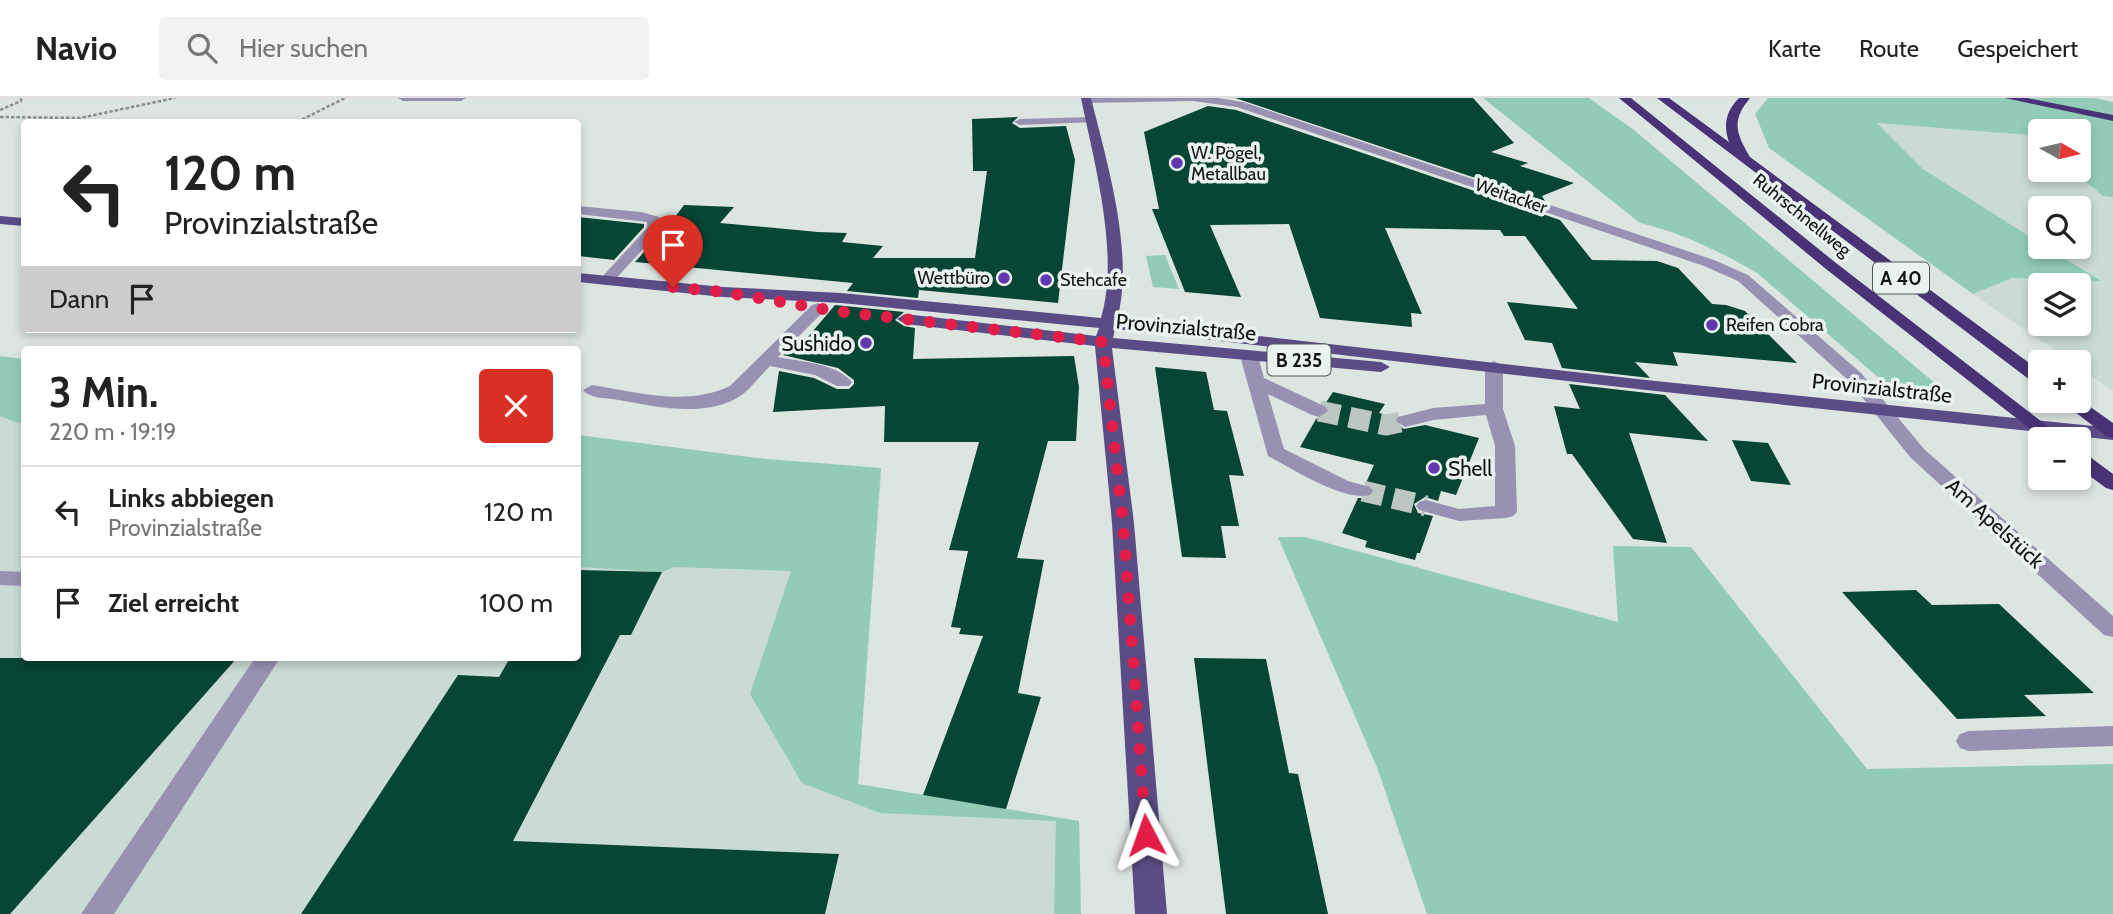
<!DOCTYPE html>
<html lang="de">
<meta charset="utf-8">
<style>
:root{--surface:#fff;--page:#f2f2f2;--text:#222;--muted:#767676;--line:#e0e0e0}
body{margin:0;font-family:Cabin,sans-serif;background:var(--page);color:var(--text);height:100vh;display:flex;flex-direction:column;font-size:26px;white-space:nowrap}
*{box-sizing:border-box;margin:0}
p{font-size:23px;color:var(--muted)}
.icon{flex:none;width:38px;height:38px;fill:none;stroke:currentColor;stroke-width:2;stroke-linecap:round;stroke-linejoin:round}
.map{position:relative;flex:1;overflow:hidden}
.sheet{position:absolute;left:21px;top:248px;width:560px;height:315px;display:flex;flex-direction:column;background:var(--surface);border-radius:7px;box-shadow:0 4px 10px #0003}
.sheet>*{flex:none}
.banner{position:absolute;left:21px;top:21px;width:560px;height:214px;border-radius:7px;box-shadow:0 4px 10px #0003;background:#fff;color:var(--text);overflow:hidden}
.needle{width:46px;rotate:98deg}
.controls{position:absolute;left:2028px;top:21px;display:grid;gap:14px}
.controls a{display:grid;place-items:center;width:63px;height:63px;border-radius:7px;background:var(--surface);box-shadow:0 4px 10px #0003;font-size:35px}
.pin{position:absolute;display:grid;place-items:center;width:60px;height:60px;color:#fff;margin:-72px -30px;border-radius:50% 50% 50% 0;rotate:-45deg;box-shadow:0 0 7px #0007}
.pin .icon{rotate:45deg}
.me{position:absolute;width:77px;margin:-38px;rotate:356deg;stroke-linejoin:round;filter:drop-shadow(0 0 5px #0008)}
.turn{display:flex;align-items:center;gap:24px;height:147px;padding:0 28px;font-size:32px}
.turn .icon{width:91px;height:91px;stroke-width:2.5}
.turn b{display:block;font-size:49px;line-height:60px}
.then{display:flex;align-items:center;height:66px;padding:0 28px;background:#0003;gap:14px;font-size:26px}
.round{display:grid;place-items:center;flex:none;width:74px;height:74px;border-radius:7px;background:var(--page)}
.summary{display:flex;align-items:center;justify-content:space-between;height:119px;padding:0 28px}
h1{font-size:42px;font-weight:700;line-height:52px}
ul{padding:0;list-style:none}
li{display:flex;align-items:center;gap:21px;height:91px;padding:0 28px;border-top:2px solid var(--line)}
li div{flex:1}
li b{display:block;font-size:26px}
li em{font-style:normal}
header{display:flex;align-items:center;gap:42px;box-sizing:border-box;height:98px;padding:0 35px;background:var(--surface);border-bottom:2px solid var(--line)}
header strong{font-size:33px}
nav{display:flex;gap:38px;margin-inline-start:auto;font-size:24px}
.search{width:490px;height:63px;background:var(--page);display:flex;align-items:center;gap:18px;box-sizing:border-box;padding:0 24px;border-radius:7px;color:var(--muted);font-size:26px}
.map>svg:first-child{display:block}
.built{fill:#cadad4;fill-rule:evenodd}
.green{fill:#92ccb6}
.building{fill:#074534}
.lines{fill:none;stroke-linecap:round;stroke-linejoin:round}
.minor-tunnel{stroke:#bec6c2;stroke-width:21;stroke-dasharray:21 10;stroke-linecap:butt}
.path-far1{stroke:#8a908d;stroke-width:2.5;stroke-dasharray:3.5 2;stroke-linecap:butt}
.path{stroke:#8a908d;stroke-width:3.5;stroke-dasharray:4.5 2.5;stroke-linecap:butt}
.minor{fill:#9891b2;fill-rule:evenodd}
.major{fill:#5c4c86;fill-rule:evenodd}
.highway{fill:#483376;fill-rule:evenodd}
.route{stroke:#e11d48;stroke-width:12;stroke-dasharray:0 21.6}
.poi-dot{fill:#6237af;stroke:#eaf2ef;stroke-width:2.5}
.labels{text-anchor:middle;dominant-baseline:central;stroke-width:7;stroke-linejoin:round;paint-order:stroke}
.far-poi-label{font-size:18px;fill:#101312;stroke:#eaf2ef;text-anchor:start}
.far-street-label{font-size:18px;fill:#101312;stroke:#eaf2ef}
.shield{fill:#eaf2ef;stroke:#515654;stroke-width:2}
.shield-label{font-size:19px;font-weight:bold;fill:#101312}
.street-label{font-size:21px;fill:#101312;stroke:#eaf2ef}
.poi-label{font-size:21px;fill:#101312;stroke:#eaf2ef;text-anchor:end}
</style>
<header>
<strong>Navio</strong>
<div class="search"><svg class="icon" aria-label="search" viewBox="0 0 24 24"><circle cx="10" cy="10" r="6"/><path d="M15 15l6 6"/></svg>Hier suchen</div>
<nav><a>Karte</a><a>Route</a><a>Gespeichert</a></nav>
</header>
<div class="map">
<svg width="2113" height="816" viewBox="0 0 2113 816">
<rect width="100%" height="100%" fill="#dde5e1"/>
<g class="built">
<path d="M1876 24 2029 37 2040 47V72H2071L2103 98 2113 99V293L2079 269V264H2072L1973 196 2012 180 2099 182 2047 149H2079V110H2040V145L1923 71ZM2040 187H2079V226H2040Z"/>
<path d="M0 261 24 265V560H578V337L881 377 858 686 1079 723 1080 816H0Z"/>
</g>
<g class="green">
<path d="M1483 0H1589L1634 32 1955 302 1927 299 1886 286 1757 175C1721 154 1680 134 1640 125Z"/>
<path d="M1768 0H2094L2113 4V99L2103 98 2071 72H2079V33H2040V47L2029 37 1877 25 1923 71 2040 145V149H2047L2101 183 2012 180 1973 196 1769 50 1755 16Z"/>
<path d="M1165 157 1179 191 1153 189 1146 158Z"/>
<path d="M0 258 24 261V327L0 318Z"/>
<path d="M578 337 757 360 881 370 858 686 1079 723 1081 816H1054L1056 723 880 715 802 685 750 596 791 473 674 469 662 474 578 469Z"/>
<path d="M1278 439H1305L1618 524 1613 448 1691 449 1867 671 2113 666V816H1427L1378 672Z"/>
</g>
<g class="building">
<path d="M1235 0H1473L1514 45 1491 54 1528 65 1520 68 1574 85 1542 98 1545 103Z"/>
<path d="M1208 8 1236 12 1560 122 1592 162 1657 163 1678 170 1712 206 1726 207 1745 213 1797 265 1673 254 1678 268 1635 264 1650 280 1562 270 1552 245 1525 242 1507 204 1578 211 1525 138H1504L1500 132 1385 130 1422 216 1411 215 1412 229 1320 220 1289 126 1210 127 1241 199 1185 194 1152 111H1159L1144 34Z"/>
<path d="M1018 19 1012 25 1020 30 1066 28 1075 62 1058 205 919 192 918 200 847 193 853 185 635 164 663 133V126L669 127 684 107 734 109 720 125 818 134 847 135 842 144 883 148 873 160H975L987 73H973L972 21Z"/>
<path d="M578 119 644 126V129L614 162 578 158Z"/>
<path d="M835 207 904 214 895 222 904 228 915 230 913 261 1074 258 1079 289 1076 343H1048L1017 460 1044 462 1018 595 1041 599 1006 711 923 697 983 538 959 536 961 530 951 529 968 453 949 452 979 344H884L885 308 773 314 779 273 814 280 837 291H849L854 286V282L838 270 783 257 788 252 796 253Z"/>
<path d="M1155 269 1206 274 1214 312 1227 313 1244 378 1229 377 1239 428H1221L1226 460 1182 459Z"/>
<path d="M1569 286 1665 297 1708 343 1629 335 1667 445 1633 441 1572 356H1567L1554 308 1580 311Z"/>
<path d="M1333 294 1385 306 1379 315 1395 319 1393 324 1404 331 1425 327 1479 340 1456 397 1441 393 1438 403 1425 399 1414 406 1418 415 1433 418 1420 455H1417L1415 462 1365 449 1367 443 1342 435 1358 400H1370L1375 395 1372 387 1366 385 1374 367 1300 349 1316 321 1331 314 1325 306Z"/>
<path d="M1732 342 1768 345 1791 387 1751 383Z"/>
<path d="M578 472 662 474 631 537H620L513 743 839 756 825 816H301L458 577 499 579 510 560H578Z"/>
<path d="M1916 492 1932 507 1999 506 2094 595 2024 597 2046 618 1957 621 1842 494Z"/>
<path d="M0 560H237L10 816H0Z"/>
<path d="M1194 560 1266 561 1289 675 1298 676 1328 816H1226Z"/>
</g>
<g class="lines">
<g class="minor-tunnel">
<path d="M1319 313 1386 327 1405 323"/>
<path d="M1363 393 1426 408"/>
</g>
<g class="path-far1">
<path d="M0 12 21 3V0"/>
<path d="M0 19 80 20 175 0"/>
<path d="M297 24 345 0"/>
</g>
<path class="path" d="M375 231 378 232"/>
<g class="minor">
<path d="M398 0H466L461 3H403Z"/>
<path d="M1083 0H1218L1243 4 1714 162 1748 177 1861 275 1924 351 2113 518V539L2104 537 1910 359 1849 283 1738 183 1704 168 1237 9 1193 3 1087 5 1083 4Z"/>
<path d="M1092 19 1096 20V24L1020 27 1014 24 1020 21Z"/>
<path d="M578 108 641 114 659 119 661 131 612 185H602L599 182 602 179 647 130V124L578 116Z"/>
<path d="M818 205 826 210 824 213 778 259C801 264 836 265 852 284L849 288H837L815 277 770 268C761 277 753 288 743 296 709 321 657 309 619 302 608 300 590 301 583 292L592 287C638 294 685 309 730 288L812 207Z"/>
<path d="M1249 253 1258 258 1264 280 1326 309 1328 313 1319 319 1312 317 1268 296 1284 351 1348 383 1370 389 1373 393 1370 397C1343 404 1293 371 1268 358L1240 258Z"/>
<path d="M1494 263 1503 268V311L1515 348 1517 414 1513 418 1506 420 1459 423 1419 412 1416 408 1419 404 1426 402 1459 411 1495 408V348L1486 317 1433 322 1405 329 1396 323 1398 319 1433 310 1485 306V268Z"/>
<path d="M0 473 24 474V488L0 487Z"/>
<path d="M255 560H280L114 816H81Z"/>
<path d="M2113 628V648L1969 653 1960 650 1956 643 1960 636 1969 633Z"/>
</g>
<g class="major">
<path d="M1081 0H1091C1107 65 1135 156 1117 222L1646 282 2113 330V342L1646 292 1115 231 1113 240 1381 264 1390 269 1381 274 1112 250 1134 425 1167 816H1135L1112 425 1095 248 905 226 897 221 905 216 1096 238 1099 230 841 205 723 199 578 184V175L723 189 841 195 1101 220C1120 157 1094 64 1081 0Z"/>
<path d="M0 118 24 120V128L0 126Z"/>
</g>
<g class="highway">
<path d="M1619 0H1631L1836 165 2064 341H2043L1826 171Z"/>
<path d="M1657 0H1669L1729 44C1723 27 1726 13 1739 0H1750C1731 23 1736 35 1750 59L2040 273V286L2034 285Z"/>
<path d="M2005 0H2027L2113 17V23Z"/>
<path d="M2079 301 2113 325V340L2106 338 2061 303Z"/>
<path d="M2079 354 2086 356 2113 376V392L2106 390 2079 370Z"/>
</g>
</g>
<g class="lines">
<path class="route" d="M673 189 723 194 835 213 1103 244 1123 425 1146 737"/>
</g>
<g class="poi-dot">
<circle cx="1177" cy="65" r="7"/>
<circle cx="1004" cy="180" r="7"/>
<circle cx="1046" cy="182" r="7"/>
<circle cx="1712" cy="227" r="7"/>
<circle cx="866" cy="245" r="7"/>
<circle cx="1434" cy="370" r="7"/>
</g>
<g class="labels">
<g class="far-poi-label">
<text x="1191" y="55">W. Pögel,<tspan x="1191" dy="21">Metallbau</tspan></text>
<text x="990" y="180" text-anchor="end">Wettbüro</text>
<text x="1060" y="182">Stehcafe</text>
<text x="1726" y="227">Reifen Cobra</text>
</g>
<g class="far-street-label">
<text transform="translate(1511 98) rotate(19)">Weitacker</text>
<text transform="translate(1802 117) rotate(39)">Ruhrschnellweg</text>
</g>
<g class="shield">
<rect x="1873" y="164.5" width="56" height="31" rx="5"/>
<rect x="1267.5" y="246.5" width="63" height="31" rx="5"/>
</g>
<g class="shield-label">
<text x="1901" y="180">A 40</text>
<text x="1299" y="262">B 235</text>
</g>
<g class="street-label">
<text transform="translate(1186 229) rotate(5)">Provinzialstraße</text>
<text transform="translate(1882 290) rotate(6)">Provinzialstraße</text>
<text transform="translate(1995 425) rotate(42)">Am Apelstück</text>
</g>
<g class="poi-label">
<text x="852" y="245">Sushido</text>
<text x="1448" y="370" text-anchor="start">Shell</text>
</g>
</g>
</svg>
<div class="controls">
<a><svg class="needle" viewBox="-14 -14 28 28"><path d="M0-13l5 13h-10z" fill="#e53935"/><path d="M0 13l5-13h-10z" fill="#767676"/></svg></a>
<a><svg class="icon" aria-label="search" viewBox="0 0 24 24"><circle cx="10" cy="10" r="6"/><path d="M15 15l6 6"/></svg></a>
<a><svg class="icon" aria-label="layers" viewBox="0 0 24 24"><path d="M12 4l9 5-9 5-9-5zM3 14l9 5 9-5"/></svg></a>
<a>+</a>
<a>−</a>
</div>
<div class="pin" style="left:673px;top:189px;background:#d93025"><svg class="icon" aria-label="arrive" viewBox="0 0 24 24"><path d="M6 21V4h12l-3 4 3 4H6"/></svg></div>
<svg class="me" style="left:1146px;top:737px" viewBox="-20 -20 40 40"><path d="M0-17L14 15 0 8-14 15z" fill="#e11d48" stroke="#fff" stroke-width="4"/></svg>
<div class="banner">
<div class="turn"><svg class="icon" aria-label="left" viewBox="0 0 24 24"><path d="M17 20v-9H6M10 6l-5 5 5 5"/></svg><div><b>120 m</b>Provinzialstraße</div></div>
<div class="then">Dann<svg class="icon" aria-label="arrive" viewBox="0 0 24 24"><path d="M6 21V4h12l-3 4 3 4H6"/></svg></div>
</div>
<section class="sheet">
<div class="summary"><div><h1>3 Min.</h1><p>220 m · 19:19</p></div><a class="round" style="background:#d93025;color:#fff"><svg class="icon" aria-label="close" viewBox="0 0 24 24"><path d="M6 6l12 12M18 6L6 18"/></svg></a></div>
<ul>
<li><svg class="icon" aria-label="left" viewBox="0 0 24 24"><path d="M17 20v-9H6M10 6l-5 5 5 5"/></svg><div><b>Links abbiegen</b><p>Provinzialstraße</p></div><em>120 m</em></li>
<li><svg class="icon" aria-label="arrive" viewBox="0 0 24 24"><path d="M6 21V4h12l-3 4 3 4H6"/></svg><div><b>Ziel erreicht</b></div><em>100 m</em></li>
</ul>
</section>
</div>
